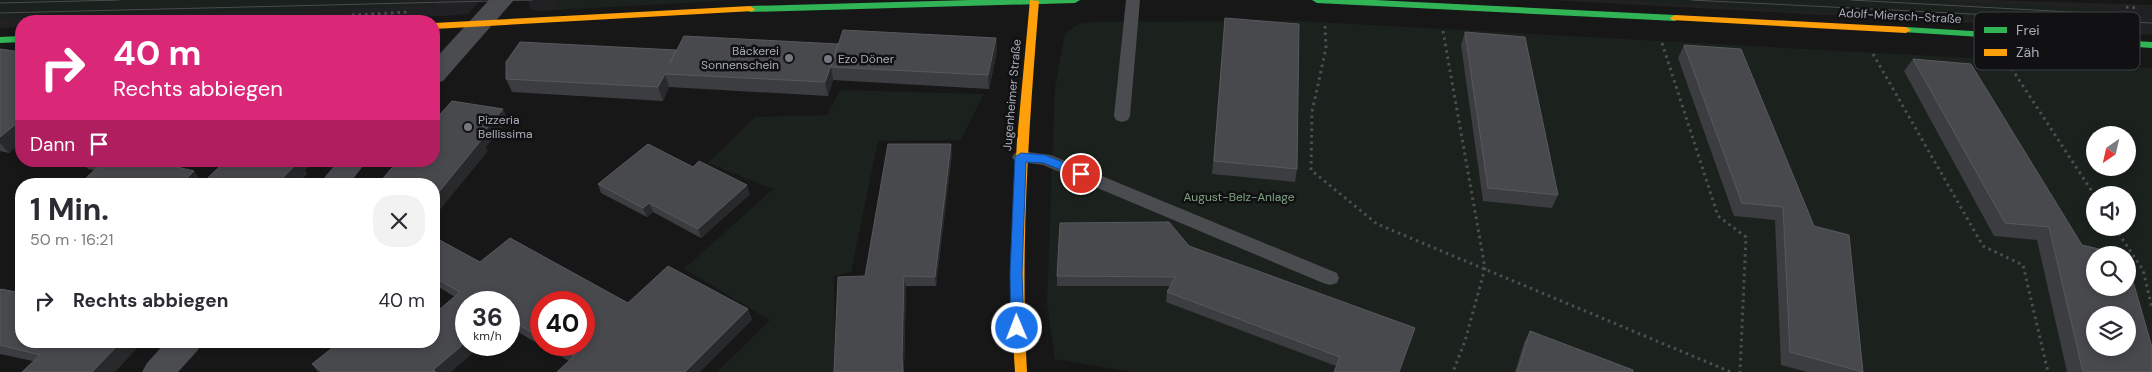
<!DOCTYPE html>
<html lang="de">
<meta charset="utf-8">
<style>
:root{--surface:#fff;--page:#f2f2f3;--text:#2b2b33;--muted:#7c7c81}
body{margin:0;font-family:"DM Sans",sans-serif;background:var(--page);color:var(--text);height:100vh;display:flex;flex-direction:column;font-size:19px;white-space:nowrap}
*{box-sizing:border-box;margin:0}
p{font-size:16px;color:var(--muted)}
.icon{flex:none;width:28px;height:28px;fill:none;stroke:currentColor;stroke-width:2;stroke-linecap:round;stroke-linejoin:round}
.map{position:relative;flex:1;overflow:hidden}
.side{position:absolute;left:15px;top:178px;width:425px;height:170px;display:flex;flex-direction:column;background:var(--surface);border-radius:20px;box-shadow:0 2px 8px #0003}
.side>*{flex:none}
.guide{position:absolute;left:15px;top:15px;width:425px;height:152px;border-radius:20px;box-shadow:0 2px 8px #0003;background:#db2777;color:#fff;overflow:hidden}
.needle{width:32px;rotate:214deg}
.buttons{position:absolute;left:2086px;top:126px;display:grid;gap:10px}
.buttons a{display:grid;place-items:center;width:50px;height:50px;border-radius:50%;background:var(--surface);box-shadow:0 2px 8px #0003;font-size:25px}
.speed{position:absolute;left:455px;top:291px;display:flex;gap:10px;font-size:25px;font-weight:700;text-align:center}
.speed>*{display:grid;place-content:center;width:65px;height:65px;border-radius:50%;background:var(--surface);box-shadow:0 2px 8px #0003;line-height:1}
.speed small{font-size:12px;font-weight:400}
.speed .limit{border:8px solid #d22;background:#fff;color:#111}
.pin{position:absolute;display:grid;place-items:center;width:42px;height:42px;color:#fff;margin:-21px;border:2px solid #fff;border-radius:50%;box-shadow:0 1px 5px #0007}
.me{position:absolute;width:55px;margin:-28px;rotate:359deg;stroke-linejoin:round;filter:drop-shadow(0 0 4px #0008)}
.turn{display:flex;align-items:center;gap:18px;height:105px;padding:0 15px;font-size:22px}
.turn .icon{width:65px;height:65px;stroke-width:2.5}
.turn b{display:block;font-size:35px;line-height:42px}
.then{display:flex;align-items:center;height:48px;padding:0 15px;background:#0003;gap:10px;font-size:19px}
.round{display:grid;place-items:center;flex:none;width:52px;height:52px;border-radius:20px;background:var(--page)}
.head{display:flex;align-items:center;justify-content:space-between;height:85px;padding:0 15px}
h1{font-size:30px;font-weight:700;line-height:38px}
ul{padding:0;list-style:none}
li{display:flex;align-items:center;gap:15px;height:75px;padding:0 15px}
li div{flex:1}
li b{display:block;font-size:19px}
li em{font-style:normal}
.map>svg:first-child{display:block}
.built{fill:#212124}
.green{fill:#1b211c;fill-rule:evenodd}
.lines{fill:none;stroke-linecap:round;stroke-linejoin:round}
.path{stroke:#4d4e52;stroke-width:3;stroke-dasharray:2.5 4;stroke-linecap:butt}
.lane{fill:#4b4c50;fill-rule:evenodd}
.street{fill:#4b4c50;fill-rule:evenodd}
.fast{fill:#30b455;fill-rule:evenodd}
.slow{fill:#ff9f0a;fill-rule:evenodd}
.tram{stroke:#4b4c4f;stroke-width:1}
.wall{fill:#3c3d40;fill-rule:evenodd}
.shaded-wall{fill:#28292a}
.building{fill:#48494d;stroke:#57595e;fill-rule:evenodd}
.route{fill:#1a73e8;stroke:#114b97}
.poi-dot{fill:#757880;stroke:#111113;stroke-width:2}
.labels{text-anchor:middle;dominant-baseline:central;stroke-width:5;stroke-linejoin:round;paint-order:stroke}
.street-label{font-size:12px;fill:#a8adb8;stroke:#111113}
.poi-label{font-size:12px;fill:#a8adb8;stroke:#111113;text-anchor:start}
.park-label{font-size:12px;fill:#7fa381;stroke:#111113}
.key{fill:#111113;stroke:#3e4045;stroke-width:1}
.key-label{font-size:14px;fill:#a8adb8}
</style>
<div class="map">
<svg width="2152" height="372" viewBox="0 0 2152 372">
<rect width="100%" height="100%" fill="#171717"/>
<g class="built">
<path d="M0 0H481L468 14 444 16 279 21H21V27L0 28Z"/>
<path d="M528 0H734L538 11 530 9Z"/>
<path d="M1548 0H1991L2152 5V35L1992 24Z"/>
</g>
<g class="green">
<path d="M0 0H438L434 6 0 18Z"/>
<path d="M559 0H734L553 10Z"/>
<path d="M1614 0H1933L2118 10 2133 27 1842 14Z"/>
<path d="M1298 21 2152 68V372H1131L1055 359 1047 303 1055 87 1065 33 1079 24 1093 22ZM2095 135H2128V168H2095ZM2095 195H2128V228H2095ZM2095 255H2128V288H2095ZM2095 315H2128V348H2095Z"/>
<path d="M840 90 984 94 961 140 878 141 851 272 834 276 835 372H717L770 320 684 269 773 189 708 163 755 117 827 115Z"/>
</g>
<g class="lines">
<g class="path">
<path d="M2126 7 2139 8"/>
<path d="M352 15 409 12"/>
<path d="M1325 26 1326 48 1312 112 1311 170 1377 224 1731 372"/>
<path d="M1443 31 1485 268 1465 341 1453 372"/>
<path d="M1662 43 1718 216 1746 237 1740 372"/>
<path d="M1873 54 1983 246 2023 265 2048 372"/>
<path d="M2008 63 2095 196"/>
<path d="M2115 228 2143 270 2152 308"/>
</g>
<g class="lane">
<path d="M1126 0H1140L1130 116 1128 120 1122 122 1116 120 1114 116Z"/>
<path d="M1021 151 1051 155 1337 273 1339 278 1337 283 1330 285 1323 283 1043 165 1015 161 1012 157 1015 153Z"/>
</g>
<g class="street">
<path d="M489 0H514L443 81 434 83V60Z"/>
<path d="M338 161H367L349 184H319Z"/>
<path d="M167 341H202L198 350 178 372H142L147 363Z"/>
</g>
<g class="fast">
<path d="M970 0H1080L1075 3 750 12 745 9 750 6Z"/>
<path d="M1312 0H1375L1675 15 1680 18 1675 21 1317 3Z"/>
<path d="M1906 27 2152 42V48L1903 32 1901 30Z"/>
<path d="M21 36V42L0 43V37Z"/>
</g>
<g class="slow">
<path d="M1030 0 1039 1C1029 125 1020 248 1027 372H1015L1012 326V233L1017 140Z"/>
<path d="M750 6 755 9 753 11 434 29V23Z"/>
<path d="M1675 15 1906 27 1911 30 1906 33 1672 20 1670 18Z"/>
</g>
<g class="tram">
<path d="M1691 0 2152 23"/>
<path d="M1851 0 2107 14"/>
<path d="M0 3 119 0"/>
<path d="M0 13 532 0"/>
</g>
</g>
<g class="wall">
<path d="M1225 18 1297 169 1295 182 1212 174Z"/>
<path d="M1465 32 1558 195 1552 208 1483 201 1461 45Z"/>
<path d="M996 38 997 51 989 89 833 80 828 96 669 87 663 101 512 92 506 79 676 50Z"/>
<path d="M1684 45 1741 49 1863 372H1807L1781 365 1775 220 1734 216 1678 58Z"/>
<path d="M0 49 21 52V142L9 153 0 151Z"/>
<path d="M1913 59 1971 64 2152 372H2067L2037 240 1994 236 1904 71Z"/>
<path d="M952 154 936 286H906L904 366V372H834L865 276Z"/>
<path d="M81 161H152L203 182 225 161H313L305 170 307 174 298 184H80L94 170 88 169Z"/>
<path d="M693 167 750 194 701 238 653 212 647 217 601 193 598 184Z"/>
<path d="M434 237 480 262 628 303 748 309 752 320 569 361 509 327V302H466L451 372H318L312 364 395 347 455 297 434 284ZM541 302 584 345H541Z"/>
<path d="M1189 246 1415 328 1336 366 1166 302 1167 292 1170 286H1057V276Z"/>
<path d="M0 290 144 341 33 361 0 354Z"/>
<path d="M1530 331 1633 372H1515L1524 343Z"/>
</g>
<g class="shaded-wall">
<path d="M996 38 997 51 989 89 988 75Z"/>
<path d="M831 67 833 80 828 96 825 82Z"/>
<path d="M665 74 669 87 663 101 658 87Z"/>
<path d="M503 109 508 120 486 147 488 151 434 217V198L478 139Z"/>
<path d="M21 120V142L9 153 0 143V137Z"/>
<path d="M951 144 952 154 936 286 935 277Z"/>
<path d="M294 161H313L305 170 307 174 298 184H277Z"/>
<path d="M194 171 204 184H181Z"/>
<path d="M747 185 750 194 701 238 698 229Z"/>
<path d="M649 203 653 212 647 217 643 208Z"/>
<path d="M904 276 906 286 904 366V372H903L902 357Z"/>
<path d="M748 309 752 320 700 372H685Z"/>
<path d="M122 341H144L115 372H92Z"/>
<path d="M466 342V345H482L451 372H434L433 370Z"/>
</g>
<g class="building">
<path d="M1225 18 1299 24 1297 169 1214 161Z"/>
<path d="M843 30 996 38 988 75 831 67Z"/>
<path d="M1465 32 1525 37 1558 195 1488 188Z"/>
<path d="M684 36 838 44 825 82 665 74 658 87 506 79V62L520 42 676 50 670 63Z"/>
<path d="M1684 45 1741 49 1814 226 1849 235 1863 372 1790 352 1783 207 1742 203Z"/>
<path d="M0 49 21 52V120L0 137Z"/>
<path d="M1913 59 1971 64 2082 245 2124 255H2095V288H2128V264L2152 347V372H2083L2049 227 2005 223ZM2095 315H2128V348H2095Z"/>
<path d="M452 101 503 109 478 139H482L434 198V184H378L398 161H434V121Z"/>
<path d="M648 144 693 167 699 161 747 185 698 229 649 203 643 208 598 184Z"/>
<path d="M888 144H951L935 277 904 276 902 357 903 372H834L838 277 865 276Z"/>
<path d="M103 161H152L194 171 181 184H80L104 161Z"/>
<path d="M225 161H299L277 184H202Z"/>
<path d="M1169 222 1189 246 1415 328 1399 372H1334L1340 357 1167 292 1175 277 1057 276 1060 223Z"/>
<path d="M434 237 480 262 510 238 628 303 668 266 748 309 685 372H557L574 356 554 345H584V302H541V338L509 319V302H466V342L433 370 436 372H321L322 371 312 364 341 341H386L395 347 401 341H434V314L460 292 434 277Z"/>
<path d="M1 289 21 293V341H122L92 372H22L40 355 0 345V290Z"/>
<path d="M1530 331 1633 370V372H1517Z"/>
</g>
<path class="route" d="M1021 153 1045 155 1085 171 1087 174 1081 178 1044 163 1026 162 1022 274 1024 328 1022 332H1013L1011 328 1010 274 1015 157Z"/>
<g class="poi-dot">
<circle cx="789" cy="58" r="5"/>
<circle cx="828" cy="59" r="5"/>
<circle cx="468" cy="127" r="5"/>
</g>
<g class="labels">
<g class="street-label">
<text transform="translate(1900 16) rotate(3)">Adolf-Miersch-Straße</text>
<text transform="translate(1012 95) rotate(-85)">Jugenheimer Straße</text>
</g>
<g class="poi-label">
<text x="779" y="51" text-anchor="end">Bäckerei<tspan x="779" dy="14">Sonnenschein</tspan></text>
<text x="838" y="59">Ezo Döner</text>
<text x="478" y="120">Pizzeria<tspan x="478" dy="14">Bellissima</tspan></text>
</g>
<g class="park-label">
<text x="1239" y="197">August-Belz-Anlage</text>
</g>
</g>
<rect x="1974" y="12" width="166" height="58" rx="8" class="key"/>
<rect x="1984" y="27" width="23" height="6" fill="#30b455"/>
<rect x="1984" y="49" width="23" height="7" fill="#ff9f0a"/>
<g class="key-label">
<text x="2016" y="35">Frei</text>
<text x="2016" y="57">Zäh</text>
</g>
</svg>
<div class="buttons">
<a><svg class="needle" viewBox="-14 -14 28 28"><path d="M0-13l5 13h-10z" fill="#e53935"/><path d="M0 13l5-13h-10z" fill="#7c7c81"/></svg></a>
<a><svg class="icon" aria-label="sound" viewBox="0 0 24 24"><path d="M4 9h4l5-4v14l-5-4H4zM17 9q2 3 0 6"/></svg></a>
<a><svg class="icon" aria-label="search" viewBox="0 0 24 24"><circle cx="10" cy="10" r="6"/><path d="M15 15l6 6"/></svg></a>
<a><svg class="icon" aria-label="layers" viewBox="0 0 24 24"><path d="M12 4l9 5-9 5-9-5zM3 14l9 5 9-5"/></svg></a>
</div>
<div class="speed"><div>36<small>km/h</small></div><div class="limit">40</div></div>
<div class="pin" style="left:1081px;top:174px;background:#d93025"><svg class="icon" aria-label="arrive" viewBox="0 0 24 24"><path d="M6 21V4h12l-3 4 3 4H6"/></svg></div>
<svg class="me" style="left:1017px;top:328px" viewBox="-20 -20 40 40"><circle r="17" fill="#1a73e8" stroke="#fff" stroke-width="3"/><path d="M0-11L8 9 0 5-8 9z" fill="#fff"/></svg>
<div class="guide">
<div class="turn"><svg class="icon" aria-label="right" viewBox="0 0 24 24"><path d="M7 20v-9h11M14 6l5 5-5 5"/></svg><div><b>40 m</b>Rechts abbiegen</div></div>
<div class="then">Dann<svg class="icon" aria-label="arrive" viewBox="0 0 24 24"><path d="M6 21V4h12l-3 4 3 4H6"/></svg></div>
</div>
<section class="side">
<div class="head"><div><h1>1 Min.</h1><p>50 m · 16:21</p></div><a class="round"><svg class="icon" aria-label="close" viewBox="0 0 24 24"><path d="M6 6l12 12M18 6L6 18"/></svg></a></div>
<ul>
<li><svg class="icon" aria-label="right" viewBox="0 0 24 24"><path d="M7 20v-9h11M14 6l5 5-5 5"/></svg><div><b>Rechts abbiegen</b></div><em>40 m</em></li>
</ul>
</section>
</div>
